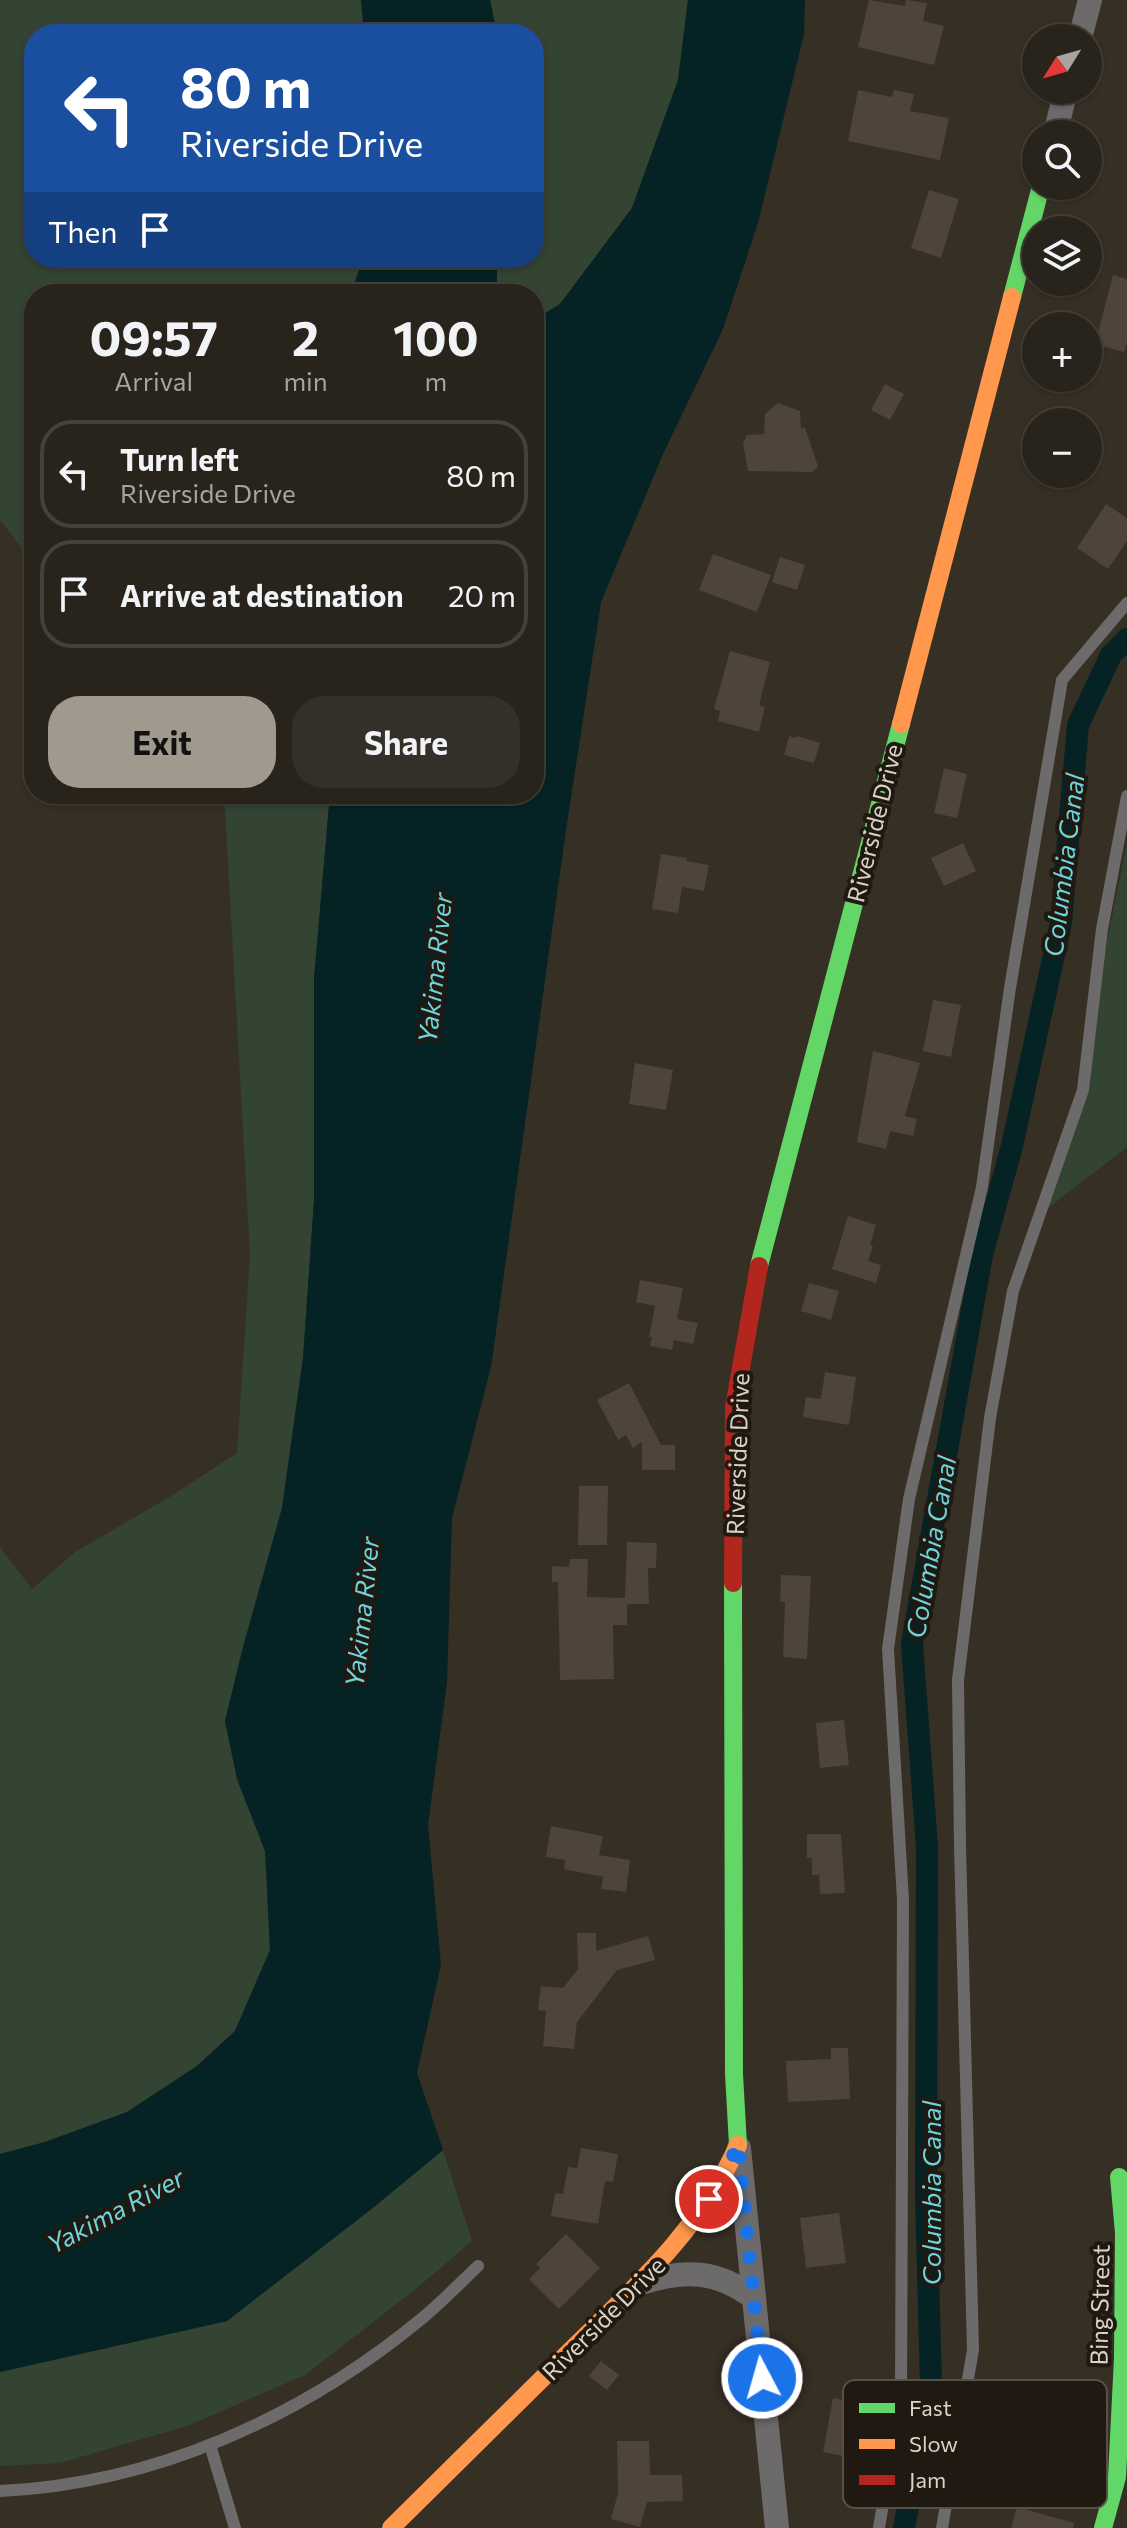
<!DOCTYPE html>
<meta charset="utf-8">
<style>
:root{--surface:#28231b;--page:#342f28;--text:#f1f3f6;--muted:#a5a4a3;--line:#44403a;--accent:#a1998d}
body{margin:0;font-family:Commissioner,sans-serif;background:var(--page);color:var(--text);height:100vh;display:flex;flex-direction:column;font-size:30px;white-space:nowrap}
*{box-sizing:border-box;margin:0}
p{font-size:26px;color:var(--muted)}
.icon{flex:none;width:44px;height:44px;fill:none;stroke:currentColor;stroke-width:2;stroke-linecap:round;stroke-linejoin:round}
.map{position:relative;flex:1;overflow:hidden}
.details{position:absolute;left:24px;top:284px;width:520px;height:520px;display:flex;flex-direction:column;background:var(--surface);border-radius:32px;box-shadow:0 2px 6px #0004,0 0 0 2px var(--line)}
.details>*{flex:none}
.hud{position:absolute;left:24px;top:24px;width:520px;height:244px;border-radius:32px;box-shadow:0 2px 6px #0004,0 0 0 2px var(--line);background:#1a4fa0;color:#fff;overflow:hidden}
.needle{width:52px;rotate:233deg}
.buttons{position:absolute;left:1022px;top:24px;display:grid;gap:16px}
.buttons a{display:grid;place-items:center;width:80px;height:80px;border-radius:50%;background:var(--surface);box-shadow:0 2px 6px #0004,0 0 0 2px var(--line);font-size:40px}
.pin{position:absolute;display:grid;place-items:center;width:68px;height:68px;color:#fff;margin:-34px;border:4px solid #fff;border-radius:50%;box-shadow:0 2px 8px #0007}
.me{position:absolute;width:88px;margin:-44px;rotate:354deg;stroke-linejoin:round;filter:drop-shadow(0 0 6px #0008)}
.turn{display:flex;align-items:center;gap:28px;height:168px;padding:0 24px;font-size:36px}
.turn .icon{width:104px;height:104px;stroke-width:2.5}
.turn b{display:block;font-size:56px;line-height:68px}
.then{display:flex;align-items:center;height:76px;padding:0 24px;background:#0003;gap:16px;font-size:30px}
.eta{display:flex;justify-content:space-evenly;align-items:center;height:136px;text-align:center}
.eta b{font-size:48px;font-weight:700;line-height:56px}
.cta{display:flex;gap:16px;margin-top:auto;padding:16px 24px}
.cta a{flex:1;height:92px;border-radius:32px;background:var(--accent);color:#111;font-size:32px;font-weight:700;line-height:92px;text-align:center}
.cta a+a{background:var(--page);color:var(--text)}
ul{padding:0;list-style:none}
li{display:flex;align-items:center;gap:24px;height:108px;margin:0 16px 12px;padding:0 8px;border:4px solid var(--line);border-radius:32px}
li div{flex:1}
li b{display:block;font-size:30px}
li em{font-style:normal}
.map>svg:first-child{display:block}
.green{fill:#334432}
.water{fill:#052224}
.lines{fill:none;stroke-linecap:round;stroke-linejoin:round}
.canal{stroke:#052224;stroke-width:22}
.building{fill:#4e4439}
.lane{stroke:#6c6a6a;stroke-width:12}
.street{stroke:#6c6a6a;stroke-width:24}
.fast{stroke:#63d668;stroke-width:18}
.slow{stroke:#ff974d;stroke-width:18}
.jam{stroke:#b3261e;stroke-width:18}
.route{stroke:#1a73e8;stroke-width:14;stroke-dasharray:0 25.2}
.labels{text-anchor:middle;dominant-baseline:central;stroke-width:8;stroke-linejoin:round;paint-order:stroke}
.street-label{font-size:24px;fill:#dbd2c6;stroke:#201911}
.water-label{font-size:26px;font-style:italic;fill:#6bd4dd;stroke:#201911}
.key{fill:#201911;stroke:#585047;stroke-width:2}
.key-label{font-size:22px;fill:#dbd2c6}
</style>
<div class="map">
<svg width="1127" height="2528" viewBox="0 0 1127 2528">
<rect width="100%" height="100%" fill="#362f24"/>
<g class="green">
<path d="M0 0H361L364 34H34V258H363L351 294H34V564L0 520Z"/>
<path d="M490 0H688L678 80 632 208 560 304 534 320V294H502L497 284V258H534V34H497Z"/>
<path d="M213 794H330L314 978V1200L303 1358 282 1508 243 1647 225 1721 237 1779 265 1851 270 1950 235 2031 197 2066 127 2112 45 2142 0 2154V1547L32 1589 75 1552 171 1496 237 1453 250 1255 225 809Z"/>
<path d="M1127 843V1147L1039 1215 1069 1129Z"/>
<path d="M443 2150 472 2241 417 2288 305 2375 187 2426 60 2463 0 2466V2372L227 2321 374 2207Z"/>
</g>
<g class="water">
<path d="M361 0H490L497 34H364Z"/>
<path d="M688 0H805L804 34 758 223 723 329 663 454 601 602 566 830 491 1367 452 1518 447 1682 428 1825 441 1965 417 2073 443 2150 374 2207 227 2321 0 2372V2154L45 2142 127 2112 197 2066 235 2031 270 1950 265 1851 237 1779 225 1721 243 1647 282 1508 303 1358 314 1200V978L330 794H534V320L560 304 632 208 678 80Z"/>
<path d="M363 258H497V284L502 294H351Z"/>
</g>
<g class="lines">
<path class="canal" d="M904 2528 931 2385 926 2197 927 1847 912 1644 982 1255 1012 1146 1061 923 1078 725 1111 655 1127 639"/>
</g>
<g class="building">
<path d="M869 0 905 6 906 0 927 3 923 21 944 26 934 65 858 47Z"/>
<path d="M858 90 892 97 894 90 914 94 910 111 949 118 940 160 848 141Z"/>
<path d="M929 190 959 199 941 258 911 248Z"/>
<path d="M1113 275 1127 279V343L1124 352 1095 344Z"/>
<path d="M885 384 904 394 890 420 871 410Z"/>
<path d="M778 403 800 411 801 428H805L818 466 813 472 748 471 743 444 747 435 764 434 765 414Z"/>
<path d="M1106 504 1127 518V541L1108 569 1077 548Z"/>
<path d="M713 554 771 575 757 612 699 590Z"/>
<path d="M780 557 805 565 797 590 772 582Z"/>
<path d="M730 651 770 662 759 705 765 707 759 732 718 721 720 711 714 709Z"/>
<path d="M789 736 796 738 797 736 820 743 814 763 784 755Z"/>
<path d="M944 768 967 774 957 818 934 813Z"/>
<path d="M963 843 976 871 944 886 931 858Z"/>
<path d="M661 854 687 858 686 861 709 865 704 891 682 887 678 913 652 909Z"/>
<path d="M933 1000 961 1005 951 1057 923 1051Z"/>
<path d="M873 1051 920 1063 905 1116 917 1119 913 1136 890 1131 886 1149 857 1142Z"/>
<path d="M635 1063 673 1070 666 1110 629 1104Z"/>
<path d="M848 1216 876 1225 870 1245 873 1246 868 1261 881 1265 876 1283 832 1269Z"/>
<path d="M640 1280 683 1288 677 1319 698 1323 693 1344 674 1340 672 1350 650 1346 652 1337H649L655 1306 636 1302Z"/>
<path d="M809 1283 839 1291 831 1320 801 1311Z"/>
<path d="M825 1372 856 1377 849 1425 803 1417 806 1397 821 1399Z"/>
<path d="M629 1383 661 1445H675V1470H642V1442L633 1448 626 1435 618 1440 597 1400Z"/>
<path d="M579 1486H608L607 1545H578Z"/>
<path d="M627 1542 657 1543 656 1568H648L649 1604H627V1625H613L614 1679 560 1680 558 1582H552V1566L569 1567 570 1559H588L587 1597 625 1598Z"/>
<path d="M781 1575 811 1576 807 1659 783 1657 785 1602H780Z"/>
<path d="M844 1720 849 1765 820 1768 816 1723Z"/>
<path d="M551 1826 603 1836 599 1855 630 1860 626 1892 601 1889 603 1877 564 1869 565 1860 546 1857Z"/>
<path d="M807 1834H841L845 1893 820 1894 819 1875H812V1858H807Z"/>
<path d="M577 1933H596V1951L648 1936 655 1960 617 1970 577 2022 574 2049 543 2046 546 2011 538 2010 541 1986 563 1988 578 1969Z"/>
<path d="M831 2048H848L850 2099 788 2102 786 2061 831 2059Z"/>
<path d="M581 2148 618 2154 613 2182 605 2181 598 2224 551 2216 555 2193 563 2194 568 2167 577 2168Z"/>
<path d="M839 2213 846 2263 806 2268 800 2218Z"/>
<path d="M566 2234 600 2268 559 2309 529 2279 540 2268 536 2264Z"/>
<path d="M601 2361 619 2375 607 2390 589 2376Z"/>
<path d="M833 2398 859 2403 849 2457 823 2452Z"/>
<path d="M617 2441H649L650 2475H682L683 2501 647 2502 640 2527 611 2519 618 2493Z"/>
<path d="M1017 2507 1074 2523 1073 2528H1011Z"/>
</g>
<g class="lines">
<g class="lane">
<path d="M210 2445 235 2528"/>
<path d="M0 2491C154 2484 302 2417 420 2320 441 2303 459 2284 478 2266"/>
<path d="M879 2528 901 2397 903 1900 888 1649 909 1499 982 1187 1010 988 1062 680 1127 603"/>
<path d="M942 2528 973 2350 960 1846 958 1680 990 1418 1013 1291 1083 1090 1102 929 1127 796"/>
</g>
<g class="street">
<path d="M1080 38 1090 0"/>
<path d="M1055 134 1066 90"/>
<path d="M739 2148 777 2528"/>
<path d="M641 2283C685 2269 717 2270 754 2298"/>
</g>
<g class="fast">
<path d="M1012 297 1041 186"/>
<path d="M759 1266 901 724"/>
<path d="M733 1583 734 2074 738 2145"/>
<path d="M1103 2528 1117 2477 1123 2358 1124 2233 1119 2177"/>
</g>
<g class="slow">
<path d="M901 724 1012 297"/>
<path d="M391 2528C450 2469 510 2411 569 2352 633 2289 701 2229 738 2145"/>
</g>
<path class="jam" d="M733 1583 734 1407 759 1266"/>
</g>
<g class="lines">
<path class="route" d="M709 2199 724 2176 738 2144 762 2378"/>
</g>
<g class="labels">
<g class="street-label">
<text transform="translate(874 823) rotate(-76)">Riverside Drive</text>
<text transform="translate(737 1454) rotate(-88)">Riverside Drive</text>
<text transform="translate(1099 2305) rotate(-89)">Bing Street</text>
<text transform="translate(603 2318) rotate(-45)">Riverside Drive</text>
</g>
<g class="water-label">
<text transform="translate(1063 865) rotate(-83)">Columbia Canal</text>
<text transform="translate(434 968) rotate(-84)">Yakima River</text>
<text transform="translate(930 1547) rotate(-80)">Columbia Canal</text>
<text transform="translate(361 1612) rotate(-84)">Yakima River</text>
<text transform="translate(930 2193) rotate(-90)">Columbia Canal</text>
<text transform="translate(115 2210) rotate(-28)">Yakima River</text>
</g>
</g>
<rect x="843" y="2380" width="264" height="128" rx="12" class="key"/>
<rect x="859" y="2403" width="36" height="10" fill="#63d668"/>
<rect x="859" y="2439" width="36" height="10" fill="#ff974d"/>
<rect x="859" y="2475" width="36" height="10" fill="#b3261e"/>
<g class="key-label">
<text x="909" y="2416">Fast</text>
<text x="909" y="2452">Slow</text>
<text x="909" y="2488">Jam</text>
</g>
</svg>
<div class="buttons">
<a><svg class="needle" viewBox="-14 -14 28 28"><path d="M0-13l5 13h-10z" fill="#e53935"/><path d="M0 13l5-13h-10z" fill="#a5a4a3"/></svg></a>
<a><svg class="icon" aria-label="search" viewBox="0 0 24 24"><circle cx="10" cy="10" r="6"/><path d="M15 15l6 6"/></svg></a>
<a><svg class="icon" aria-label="layers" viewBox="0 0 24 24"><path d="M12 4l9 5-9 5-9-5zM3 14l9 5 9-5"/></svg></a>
<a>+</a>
<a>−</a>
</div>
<div class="pin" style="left:709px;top:2199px;background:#d93025"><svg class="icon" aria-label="arrive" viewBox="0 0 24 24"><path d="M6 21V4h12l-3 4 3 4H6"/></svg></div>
<svg class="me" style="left:762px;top:2378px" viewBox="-20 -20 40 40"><circle r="17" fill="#1a73e8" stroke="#fff" stroke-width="3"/><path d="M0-11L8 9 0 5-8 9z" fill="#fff"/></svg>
<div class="hud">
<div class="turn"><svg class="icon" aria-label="left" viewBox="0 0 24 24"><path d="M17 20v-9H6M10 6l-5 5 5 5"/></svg><div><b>80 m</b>Riverside Drive</div></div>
<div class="then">Then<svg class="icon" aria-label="arrive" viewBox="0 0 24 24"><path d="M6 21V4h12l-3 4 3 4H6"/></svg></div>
</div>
<section class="details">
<div class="eta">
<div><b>09:57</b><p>Arrival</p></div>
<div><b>2</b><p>min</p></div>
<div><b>100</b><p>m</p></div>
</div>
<ul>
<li><svg class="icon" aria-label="left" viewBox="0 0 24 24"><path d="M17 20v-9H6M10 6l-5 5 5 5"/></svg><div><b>Turn left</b><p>Riverside Drive</p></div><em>80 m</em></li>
<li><svg class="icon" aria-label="arrive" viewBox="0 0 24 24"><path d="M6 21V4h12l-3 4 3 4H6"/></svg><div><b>Arrive at destination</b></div><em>20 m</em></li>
</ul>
<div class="cta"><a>Exit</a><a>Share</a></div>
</section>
</div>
